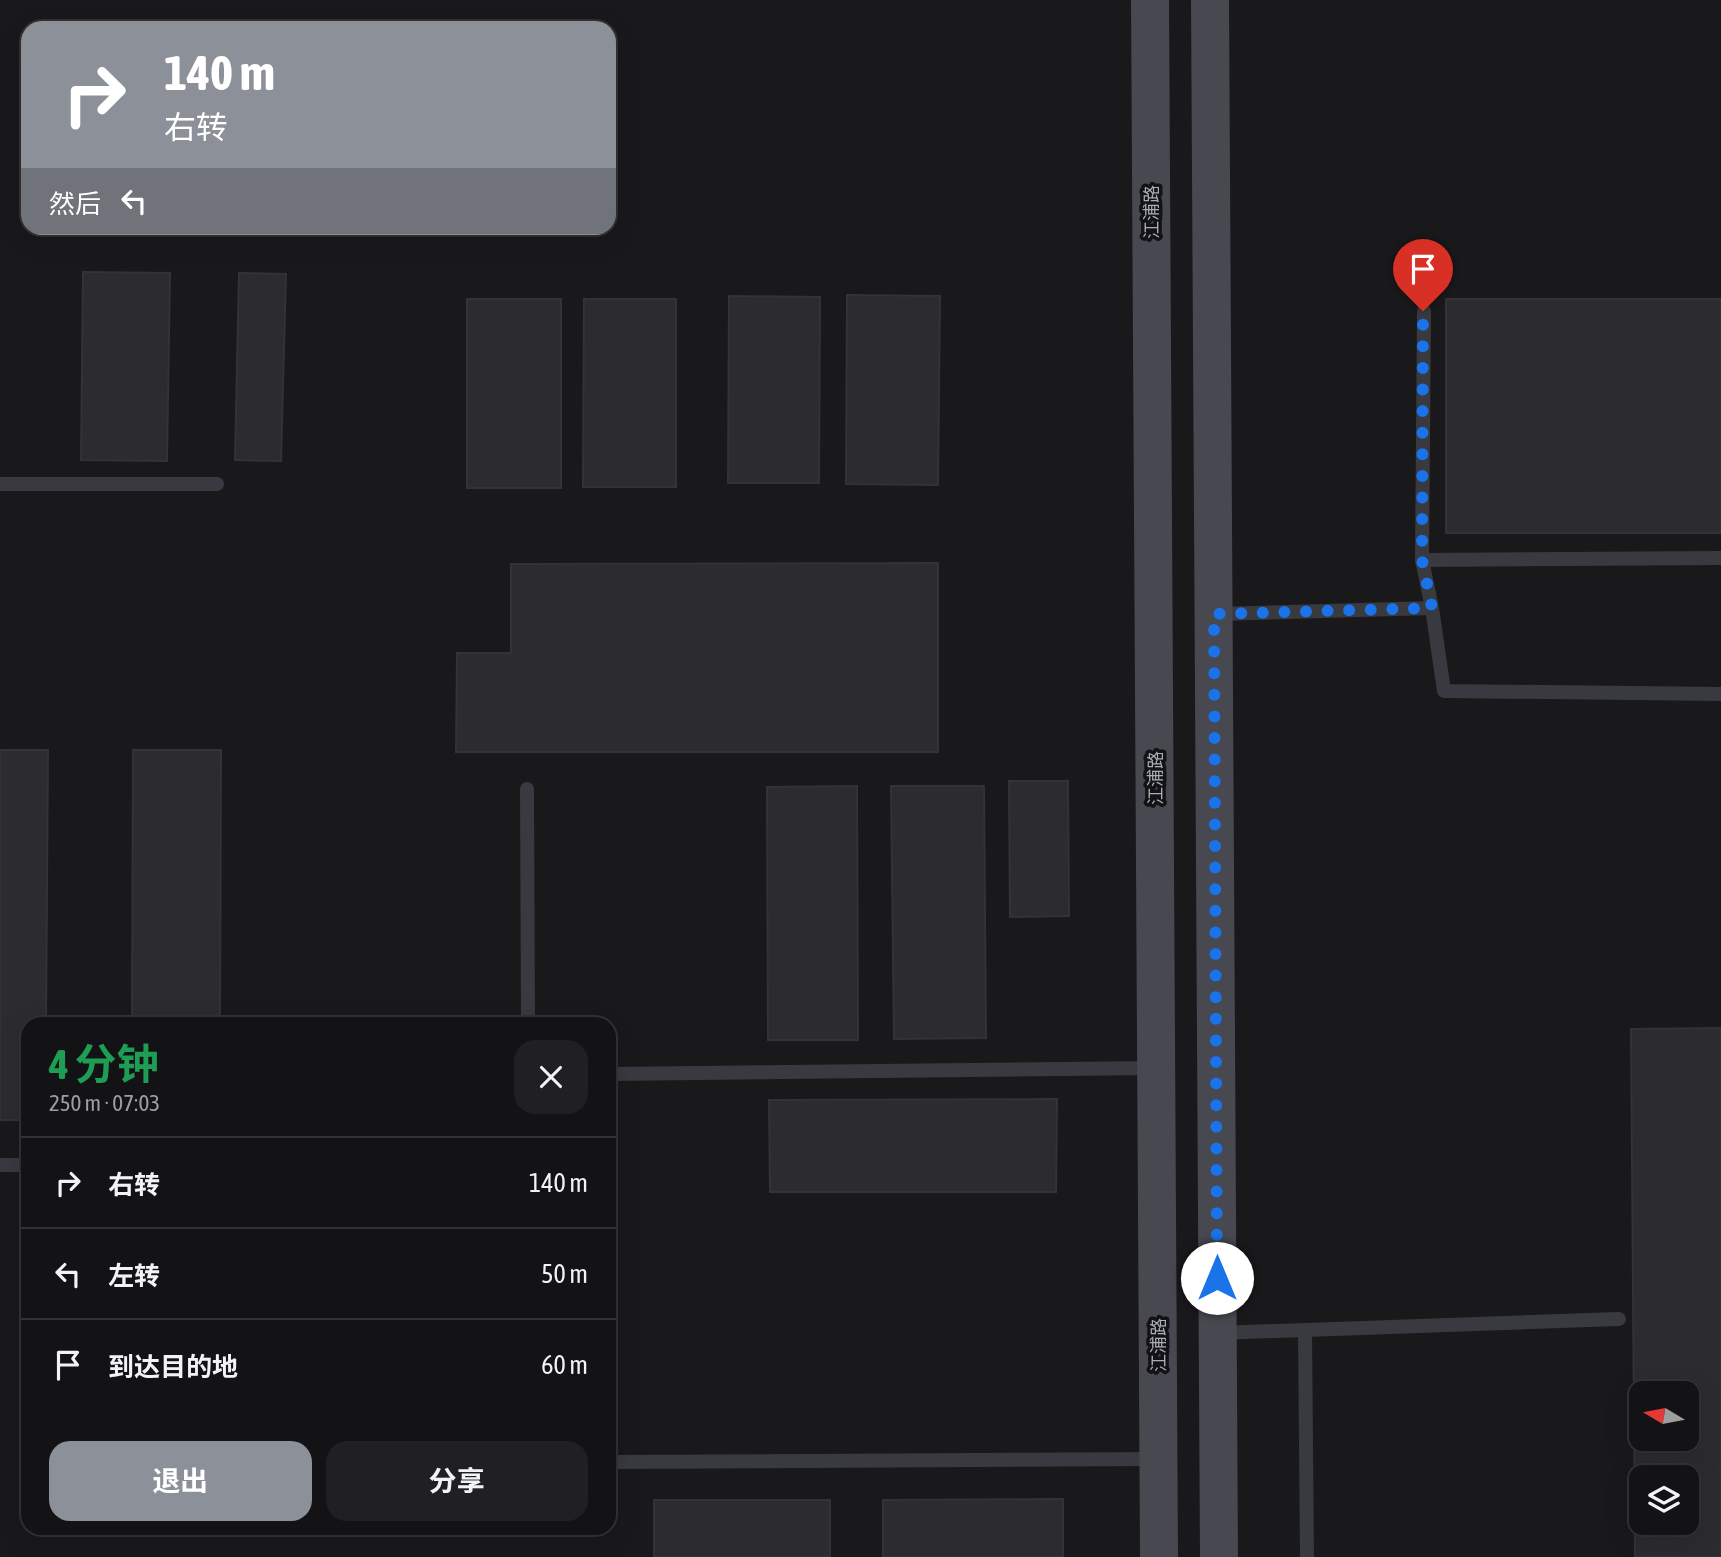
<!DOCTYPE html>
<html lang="zh">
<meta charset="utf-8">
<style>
:root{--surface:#131214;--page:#202022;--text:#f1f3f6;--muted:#9d9ea0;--line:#323234;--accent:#8c9099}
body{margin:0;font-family:"Asap Condensed","Noto Sans SC",sans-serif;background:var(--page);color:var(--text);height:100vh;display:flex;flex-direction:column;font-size:26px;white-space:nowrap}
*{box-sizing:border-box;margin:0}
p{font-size:23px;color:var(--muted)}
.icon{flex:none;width:38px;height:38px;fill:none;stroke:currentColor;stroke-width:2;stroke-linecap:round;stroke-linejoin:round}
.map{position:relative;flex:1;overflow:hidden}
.sheet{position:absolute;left:21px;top:1017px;width:595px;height:518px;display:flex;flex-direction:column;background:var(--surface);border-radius:21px;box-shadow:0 7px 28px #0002,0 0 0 2px var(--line)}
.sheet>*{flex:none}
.hud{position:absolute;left:21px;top:21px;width:595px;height:214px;border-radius:21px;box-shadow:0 7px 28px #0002,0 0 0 2px var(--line);background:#8c9099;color:#fff;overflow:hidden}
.needle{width:46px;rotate:280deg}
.fabs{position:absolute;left:1629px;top:1381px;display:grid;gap:14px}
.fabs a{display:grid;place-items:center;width:70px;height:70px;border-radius:14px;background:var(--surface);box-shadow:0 7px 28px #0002,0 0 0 2px var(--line);font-size:35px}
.pin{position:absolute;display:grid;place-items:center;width:60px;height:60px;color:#fff;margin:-72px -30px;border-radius:50% 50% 50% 0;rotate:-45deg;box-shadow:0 0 7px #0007}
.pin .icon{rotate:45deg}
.me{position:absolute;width:77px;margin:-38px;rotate:0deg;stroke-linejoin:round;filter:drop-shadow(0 0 5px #0008)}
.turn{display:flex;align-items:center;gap:24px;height:147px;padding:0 28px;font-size:32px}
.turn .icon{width:91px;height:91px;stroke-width:2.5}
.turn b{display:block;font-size:49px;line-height:60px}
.then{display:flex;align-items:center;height:66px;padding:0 28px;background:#0003;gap:14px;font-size:26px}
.round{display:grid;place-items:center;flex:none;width:74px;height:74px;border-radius:21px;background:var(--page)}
.headline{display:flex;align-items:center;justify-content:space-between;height:119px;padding:0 28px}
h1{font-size:42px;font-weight:700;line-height:52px;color:#1e9e55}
.cta{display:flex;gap:14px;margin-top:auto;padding:14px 28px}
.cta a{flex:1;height:80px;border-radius:21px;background:var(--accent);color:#fff;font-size:28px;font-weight:700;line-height:80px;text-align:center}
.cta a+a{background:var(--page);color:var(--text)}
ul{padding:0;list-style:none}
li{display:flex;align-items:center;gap:21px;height:91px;padding:0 28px;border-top:2px solid var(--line)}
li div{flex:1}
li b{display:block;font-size:26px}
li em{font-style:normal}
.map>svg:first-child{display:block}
.building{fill:#2c2b2f;stroke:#333237;stroke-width:2;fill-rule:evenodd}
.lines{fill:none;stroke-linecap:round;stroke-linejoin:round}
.lane{stroke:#393a40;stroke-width:14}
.secondary{stroke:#474850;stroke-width:38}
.route{stroke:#1a73e8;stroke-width:12;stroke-dasharray:0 21.6}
.labels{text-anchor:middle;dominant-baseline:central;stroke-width:7;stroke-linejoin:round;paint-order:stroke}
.street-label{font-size:18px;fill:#aaaebb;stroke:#131316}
</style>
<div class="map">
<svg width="1721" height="1557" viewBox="0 0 1721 1557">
<rect width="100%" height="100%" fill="#19181b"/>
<g class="building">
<path d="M83 272 170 273 167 461 81 460Z"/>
<path d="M239 273 286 274 281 461 235 460Z"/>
<path d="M847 295 940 296 938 485 846 484Z"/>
<path d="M729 296 820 297 819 483H728Z"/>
<rect x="467" y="299" width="94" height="189"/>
<path d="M584 299H676V487H583Z"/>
<rect x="1446" y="299" width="275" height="234"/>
<path d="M938 563V752H456L457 653H511V564Z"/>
<path d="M0 750H48L46 1024H28V1120H0Z"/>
<path d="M133 750H221L220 1024H132Z"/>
<path d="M1009 781H1068L1069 916 1010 917Z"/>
<path d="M857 786 858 1040H768L767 787Z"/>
<path d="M891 786H984L986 1038 894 1039Z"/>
<path d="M1721 1028V1557H1635L1631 1029ZM1642 1393H1687V1438H1642ZM1642 1477H1687V1522H1642Z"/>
<path d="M1057 1099 1056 1192H770L769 1100Z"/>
<path d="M1063 1499V1557H883V1500Z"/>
<rect x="654" y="1500" width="176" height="57"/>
</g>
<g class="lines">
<g class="lane">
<path d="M1424 311 1422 560 1432 608 1444 691 1721 694"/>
<path d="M0 484H217"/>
<path d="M1422 560 1721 558"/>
<path d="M1217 614 1432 608"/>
<path d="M527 789 528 1024"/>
<path d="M609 1074 1154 1068"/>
<path d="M0 1165H28"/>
<path d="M1305 1330 1307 1557"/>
<path d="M1218 1333 1619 1319"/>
<path d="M609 1462 1157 1459"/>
</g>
<g class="secondary">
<path d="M1150 0 1159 1557"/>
<path d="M1210 0 1219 1557"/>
</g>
</g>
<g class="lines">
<path class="route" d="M1217 1278 1214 614 1432 608 1422 560 1423 311"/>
</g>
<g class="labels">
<g class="street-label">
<text transform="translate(1151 212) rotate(-90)">江浦路</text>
<text transform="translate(1155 778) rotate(-90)">江浦路</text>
<text transform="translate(1158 1345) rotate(-90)">江浦路</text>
</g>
</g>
</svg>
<div class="fabs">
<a><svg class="needle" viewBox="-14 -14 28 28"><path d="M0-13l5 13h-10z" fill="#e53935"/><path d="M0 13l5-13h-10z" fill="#9d9ea0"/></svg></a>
<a><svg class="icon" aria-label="layers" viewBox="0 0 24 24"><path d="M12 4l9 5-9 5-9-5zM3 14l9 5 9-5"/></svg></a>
</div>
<div class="pin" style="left:1423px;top:311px;background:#d93025"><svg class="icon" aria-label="arrive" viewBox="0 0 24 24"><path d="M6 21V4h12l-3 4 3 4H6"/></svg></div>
<svg class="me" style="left:1217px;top:1278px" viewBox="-20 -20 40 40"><circle r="19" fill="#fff"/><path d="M0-13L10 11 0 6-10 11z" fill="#1a73e8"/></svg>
<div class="hud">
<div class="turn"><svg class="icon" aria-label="right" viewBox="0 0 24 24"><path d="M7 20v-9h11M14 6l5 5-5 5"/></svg><div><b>140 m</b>右转</div></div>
<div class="then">然后<svg class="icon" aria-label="left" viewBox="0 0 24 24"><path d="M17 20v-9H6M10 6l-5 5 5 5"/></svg></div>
</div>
<section class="sheet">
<div class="headline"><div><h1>4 分钟</h1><p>250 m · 07:03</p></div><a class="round"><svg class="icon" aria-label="close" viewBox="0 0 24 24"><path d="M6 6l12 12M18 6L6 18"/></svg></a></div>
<ul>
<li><svg class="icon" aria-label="right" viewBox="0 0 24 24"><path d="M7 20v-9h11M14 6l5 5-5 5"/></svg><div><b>右转</b></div><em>140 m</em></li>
<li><svg class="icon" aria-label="left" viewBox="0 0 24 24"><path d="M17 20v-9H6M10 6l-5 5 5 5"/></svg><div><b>左转</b></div><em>50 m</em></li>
<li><svg class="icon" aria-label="arrive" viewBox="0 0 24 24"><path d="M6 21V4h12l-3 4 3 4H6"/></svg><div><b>到达目的地</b></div><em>60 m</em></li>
</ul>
<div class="cta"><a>退出</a><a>分享</a></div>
</section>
</div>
